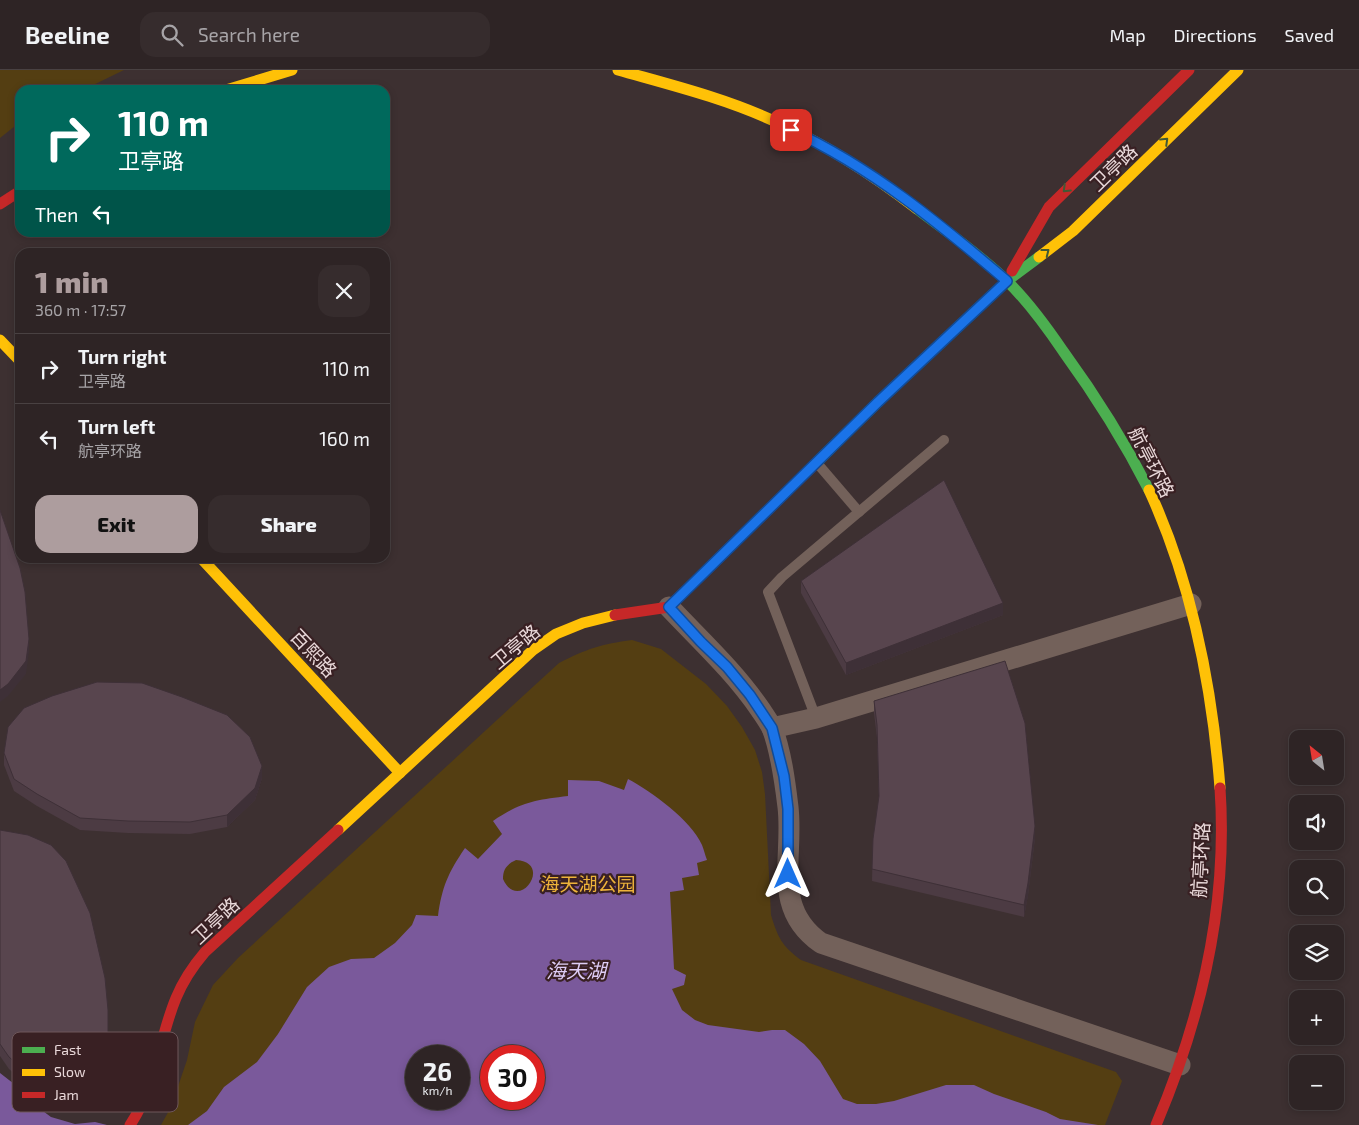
<!DOCTYPE html>
<meta charset="utf-8">
<style>
:root{--surface:#2e2425;--page:#362c2d;--text:#f1f3f6;--muted:#a7a4a7;--line:#494142;--accent:#ad9d9e}
body{margin:0;font-family:"Exo 2","Noto Sans SC",sans-serif;background:var(--page);color:var(--text);height:100vh;display:flex;flex-direction:column;font-size:19px;white-space:nowrap}
*{box-sizing:border-box;margin:0}
p{font-size:16px;color:var(--muted)}
.icon{flex:none;width:28px;height:28px;fill:none;stroke:currentColor;stroke-width:2;stroke-linecap:round;stroke-linejoin:round}
.map{position:relative;flex:1;overflow:hidden}
.panel{position:absolute;left:15px;top:178px;width:375px;height:315px;display:flex;flex-direction:column;background:var(--surface);border-radius:15px;box-shadow:0 2px 8px #0003,0 0 0 1px var(--line)}
.panel>*{flex:none}
.banner{position:absolute;left:15px;top:15px;width:375px;height:152px;border-radius:15px;box-shadow:0 2px 8px #0003,0 0 0 1px var(--line);background:#00695c;color:#fff;overflow:hidden}
.needle{width:32px;rotate:330deg}
.fabs{position:absolute;left:1289px;top:660px;display:grid;gap:10px}
.fabs a{display:grid;place-items:center;width:55px;height:55px;border-radius:10px;background:var(--surface);box-shadow:0 2px 8px #0003,0 0 0 1px var(--line);font-size:25px}
.speed{position:absolute;left:405px;top:975px;display:flex;gap:10px;font-size:25px;font-weight:700;text-align:center}
.speed>*{display:grid;place-content:center;width:65px;height:65px;border-radius:50%;background:var(--surface);box-shadow:0 2px 8px #0003,0 0 0 1px var(--line);line-height:1}
.speed small{font-size:12px;font-weight:400}
.speed .limit{border:8px solid #d22;background:#fff;color:#111}
.pin{position:absolute;display:grid;place-items:center;width:42px;height:42px;color:#fff;margin:-21px;border-radius:10px;box-shadow:0 2px 8px #0006}
.me{position:absolute;width:55px;margin:-28px;rotate:0deg;stroke-linejoin:round;filter:drop-shadow(0 0 4px #0008)}
.turn{display:flex;align-items:center;gap:18px;height:105px;padding:0 20px;font-size:22px}
.turn .icon{width:65px;height:65px;stroke-width:2.5}
.turn b{display:block;font-size:35px;line-height:42px}
.then{display:flex;align-items:center;height:48px;padding:0 20px;background:#0003;gap:10px;font-size:19px}
.round{display:grid;place-items:center;flex:none;width:52px;height:52px;border-radius:15px;background:var(--page)}
.headline{display:flex;align-items:center;justify-content:space-between;height:85px;padding:0 20px}
h1{font-size:30px;font-weight:800;line-height:38px;color:var(--accent)}
.action{display:flex;gap:10px;margin-top:auto;padding:10px 20px}
.action a{flex:1;height:58px;border-radius:15px;background:var(--accent);color:#111;font-size:20px;font-weight:800;line-height:58px;text-align:center}
.action a+a{background:var(--page);color:var(--text)}
ul{padding:0;list-style:none}
li{display:flex;align-items:center;gap:15px;height:70px;padding:0 20px;border-top:1px solid var(--line)}
li div{flex:1}
li b{display:block;font-size:19px}
li em{font-style:normal}
header{display:flex;align-items:center;gap:30px;box-sizing:border-box;height:70px;padding:0 25px;background:var(--surface);border-bottom:1px solid var(--line)}
header strong{font-size:24px}
nav{display:flex;gap:28px;margin-inline-start:auto;font-size:18px}
.search{width:350px;height:45px;background:var(--page);display:flex;align-items:center;gap:12px;box-sizing:border-box;padding:0 18px;border-radius:15px;color:var(--muted);font-size:19px}
.map>svg:first-child{display:block}
.green{fill:#543e12;fill-rule:evenodd}
.water{fill:#7a599b;fill-rule:evenodd}
.lines{fill:none;stroke-linecap:round;stroke-linejoin:round}
.lane{stroke:#73615a;stroke-width:10}
.street{stroke:#73615a;stroke-width:21}
.fast{stroke:#4caf50;stroke-width:11}
.slow{stroke:#ffc107;stroke-width:11}
.jam{stroke:#c62828;stroke-width:11}
.wall{fill:#4c3b43}
.shaded-wall{fill:#3e3037}
.building{fill:#58454e;stroke:#3e3037}
.oneway{stroke:#415935}
.route-casing{stroke:#114b97;stroke-width:12}
.route{stroke:#1a73e8;stroke-width:9}
.labels{text-anchor:middle;dominant-baseline:central;stroke-width:4.5;stroke-linejoin:round;paint-order:stroke}
.street-label{font-size:19px;fill:#e9d8d9;stroke:#392023}
.park-label{font-size:19px;fill:#eeb33a;stroke:#392023}
.water-label{font-size:20px;font-style:italic;fill:#decdf6;stroke:#392023}
.key{fill:#392023;stroke:#6e575a;stroke-width:1}
.key-label{font-size:14px;fill:#e9d8d9}
</style>
<header>
<strong>Beeline</strong>
<div class="search"><svg class="icon" aria-label="search" viewBox="0 0 24 24"><circle cx="10" cy="10" r="6"/><path d="M15 15l6 6"/></svg>Search here</div>
<nav><a>Map</a><a>Directions</a><a>Saved</a></nav>
</header>
<div class="map">
<svg width="1359" height="1055" viewBox="0 0 1359 1055">
<rect width="100%" height="100%" fill="#3d3031"/>
<g class="green">
<path d="M0 0H124L83 20H20V52L0 68Z"/>
<path d="M632 570 661 579 706 614 727 636 742 657 755 680 762 702 765 724 771 845C778 868 782 876 801 890L1116 1002 1122 1011 1105 1055H161L171 1037 187 990 195 952 213 915 238 888 559 593C586 579 602 574 632 570ZM416 986H459V1029H416ZM491 986H534V1029H491Z"/>
</g>
<g class="water">
<path d="M628 709C652 722 691 750 702 775 704 780 705 785 707 790L697 793 699 805 682 808 684 820 670 822 674 899 686 905 684 915 672 919 682 940 695 950 708 955 759 962 772 960H785L804 974 820 991 843 1029 857 1034H876L894 1031 946 1015H974L994 1024 1046 1042 1060 1049 1098 1055H188L207 1041 224 1017 257 992 278 964 307 917 329 897 351 889 374 888 395 873 412 855 416 845 438 846C442 817 448 803 465 778L478 789 502 764 493 751C521 732 535 730 568 726V710L599 711 624 720ZM516 790C554 792 519 844 503 809 503 799 507 794 516 790ZM416 986H459V1029H416ZM491 986H534V1029H491Z"/>
<path d="M0 1003 18 1017 32 1033 51 1047 75 1054 95 1052 107 1055H0Z"/>
</g>
<g class="lines">
<g class="lane">
<path d="M817 393 859 442"/>
<path d="M816 648 768 522 782 507 944 370"/>
</g>
<g class="street">
<path d="M669 537C700 570 734 601 760 639 764 645 769 652 772 658 781 681 785 712 788 737 794 788 771 838 821 873L1180 995"/>
<path d="M772 658 816 648 1191 534"/>
</g>
<g class="fast">
<path d="M917 139C947 162 979 184 1006 210 1028 231 1046 256 1063 281 1095 325 1124 371 1149 420"/>
<path d="M818 391 878 332 1007 211 1039 187"/>
</g>
<g class="slow">
<path d="M618 0C671 15 724 28 774 51 825 74 873 105 917 139"/>
<path d="M226 20 292 0"/>
<path d="M1039 187 1073 161 1238 0"/>
<path d="M0 270 20 291"/>
<path d="M1149 420C1192 513 1212 615 1220 718"/>
<path d="M201 488 400 703"/>
<path d="M338 760 533 580 556 564 583 553 615 545"/>
</g>
<g class="jam">
<path d="M0 134 20 121"/>
<path d="M1012 201 1049 137 1189 0"/>
<path d="M615 545 669 537 818 391"/>
<path d="M130 1055C157 1015 158 971 176 928 183 911 193 896 205 882L338 760"/>
<path d="M1156 1055C1201 949 1228 834 1220 718"/>
</g>
</g>
<g class="wall">
<path d="M801 511 1003 545 846 605 801 523Z"/>
<path d="M874 631 1035 768 1028 825 1024 847 872 811 873 769 879 728 877 668 874 643Z"/>
<path d="M4 683 262 708 255 730 227 757 190 764 128 763 80 760 37 736 14 721 4 695Z"/>
<path d="M0 760 108 986 89 1006 67 1023 46 1022 26 1014 9 999 0 986Z"/>
</g>
<g class="shaded-wall">
<path d="M1003 533V545L846 605V593Z"/>
<path d="M29 569V582L26 604 8 626 0 632V620Z"/>
<path d="M262 696V708L255 730 227 757V745Z"/>
<path d="M1035 756V768L1028 825 1024 847V835Z"/>
<path d="M108 940V986L89 1006 67 1023V1011Z"/>
</g>
<g class="building">
<path d="M944 410 1003 533 846 593 801 511Z"/>
<path d="M0 440 20 498 25 522 29 569 26 591 8 614 0 620Z"/>
<path d="M1005 591 1025 653 1035 756 1028 813 1024 835 872 799 873 769 879 726 877 655 874 631Z"/>
<path d="M97 612 142 613 182 627 227 645 250 667 262 696 255 718 227 745 190 752 128 751 80 748 37 724 14 709 4 683 8 657 24 638 52 626Z"/>
<path d="M0 760 28 765 51 775 66 791 90 843 105 908 108 940V974L89 993 67 1011 46 1009 26 1002 9 987 0 974Z"/>
</g>
<defs><path id="oneway-chevron" d="M-2-3.5L2.5 0L-2 3.5" fill="none" stroke-width="1.6" stroke-linecap="round" stroke-linejoin="round" transform="scale(1.25)"/></defs>
<g class="oneway">
<use href="#oneway-chevron" transform="translate(1165 71) rotate(-44)"/>
<use href="#oneway-chevron" transform="translate(1066 119) rotate(136)"/>
<use href="#oneway-chevron" transform="translate(1046 182) rotate(-38)"/>
</g>
<g class="lines">
<g class="route-casing">
<path id="route" d="M788 804V739L784 706 772 658 750 625 727 597 701 572 669 537 878 332 1007 211C940 154 871 97 791 60"/>
</g>
<use href="#route" class="route"/>
</g>
<g class="labels">
<g class="street-label">
<text transform="translate(1113 97) rotate(-44)">卫亭路</text>
<text transform="translate(1152 392) rotate(63)">航亭环路</text>
<text transform="translate(515 576) rotate(-40)">卫亭路</text>
<text transform="translate(314 583) rotate(47)">百熙路</text>
<text transform="translate(1200 790) rotate(-87)">航亭环路</text>
<text transform="translate(215 850) rotate(-43)">卫亭路</text>
</g>
<g class="park-label">
<text x="588" y="813">海天湖公园</text>
</g>
<g class="water-label">
<text x="576" y="900">海天湖</text>
</g>
</g>
<rect x="12" y="962" width="166" height="80" rx="8" class="key"/>
<rect x="22" y="977" width="23" height="6" fill="#4caf50"/>
<rect x="22" y="999" width="23" height="7" fill="#ffc107"/>
<rect x="22" y="1022" width="23" height="6" fill="#c62828"/>
<g class="key-label">
<text x="54" y="985">Fast</text>
<text x="54" y="1007">Slow</text>
<text x="54" y="1030">Jam</text>
</g>
</svg>
<div class="fabs">
<a><svg class="needle" viewBox="-14 -14 28 28"><path d="M0-13l5 13h-10z" fill="#e53935"/><path d="M0 13l5-13h-10z" fill="#a7a4a7"/></svg></a>
<a><svg class="icon" aria-label="sound" viewBox="0 0 24 24"><path d="M4 9h4l5-4v14l-5-4H4zM17 9q2 3 0 6"/></svg></a>
<a><svg class="icon" aria-label="search" viewBox="0 0 24 24"><circle cx="10" cy="10" r="6"/><path d="M15 15l6 6"/></svg></a>
<a><svg class="icon" aria-label="layers" viewBox="0 0 24 24"><path d="M12 4l9 5-9 5-9-5zM3 14l9 5 9-5"/></svg></a>
<a>+</a>
<a>−</a>
</div>
<div class="speed"><div>26<small>km/h</small></div><div class="limit">30</div></div>
<div class="pin" style="left:791px;top:60px;background:#d93025"><svg class="icon" aria-label="arrive" viewBox="0 0 24 24"><path d="M6 21V4h12l-3 4 3 4H6"/></svg></div>
<svg class="me" style="left:788px;top:804px" viewBox="-20 -20 40 40"><path d="M0-17L14 15 0 8-14 15z" fill="#1a73e8" stroke="#fff" stroke-width="4"/></svg>
<div class="banner">
<div class="turn"><svg class="icon" aria-label="right" viewBox="0 0 24 24"><path d="M7 20v-9h11M14 6l5 5-5 5"/></svg><div><b>110 m</b>卫亭路</div></div>
<div class="then">Then<svg class="icon" aria-label="left" viewBox="0 0 24 24"><path d="M17 20v-9H6M10 6l-5 5 5 5"/></svg></div>
</div>
<section class="panel">
<div class="headline"><div><h1>1 min</h1><p>360 m · 17:57</p></div><a class="round"><svg class="icon" aria-label="close" viewBox="0 0 24 24"><path d="M6 6l12 12M18 6L6 18"/></svg></a></div>
<ul>
<li><svg class="icon" aria-label="right" viewBox="0 0 24 24"><path d="M7 20v-9h11M14 6l5 5-5 5"/></svg><div><b>Turn right</b><p>卫亭路</p></div><em>110 m</em></li>
<li><svg class="icon" aria-label="left" viewBox="0 0 24 24"><path d="M17 20v-9H6M10 6l-5 5 5 5"/></svg><div><b>Turn left</b><p>航亭环路</p></div><em>160 m</em></li>
</ul>
<div class="action"><a>Exit</a><a>Share</a></div>
</section>
</div>
